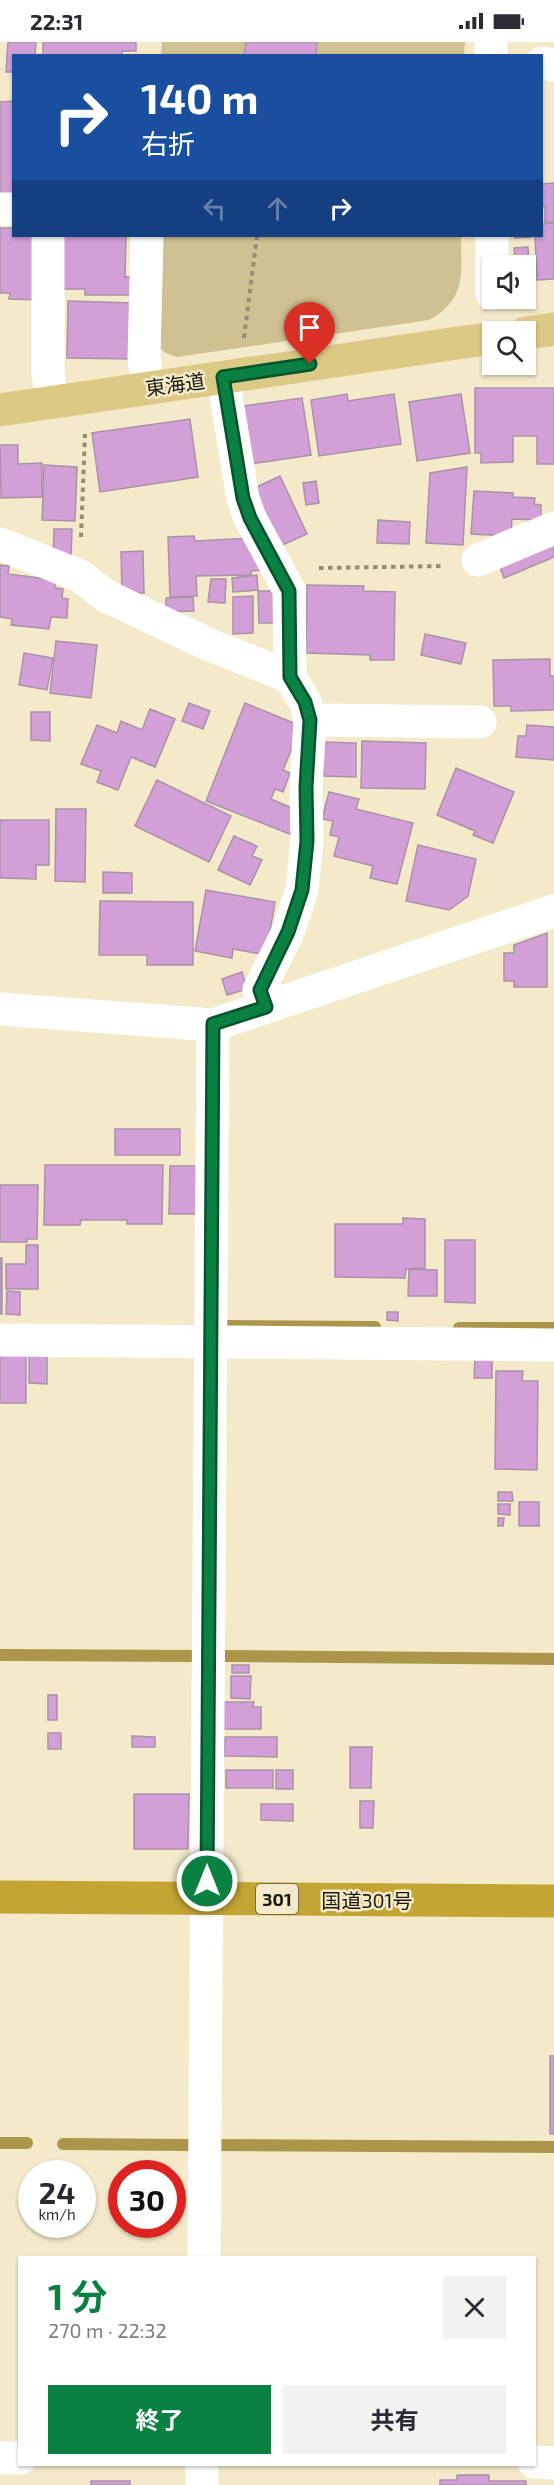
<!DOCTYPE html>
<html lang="ja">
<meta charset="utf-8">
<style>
:root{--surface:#fff;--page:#f2f2f3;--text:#2b2b33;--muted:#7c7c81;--accent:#0b8043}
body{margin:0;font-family:"Exo 2","Noto Sans JP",sans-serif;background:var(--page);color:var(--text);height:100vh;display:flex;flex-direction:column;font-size:22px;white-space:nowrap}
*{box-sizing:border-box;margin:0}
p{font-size:20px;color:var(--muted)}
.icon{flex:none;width:33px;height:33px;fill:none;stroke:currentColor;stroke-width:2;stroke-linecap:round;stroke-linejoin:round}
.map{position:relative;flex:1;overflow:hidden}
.sheet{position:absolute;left:18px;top:2214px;width:518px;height:210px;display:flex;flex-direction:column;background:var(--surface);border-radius:0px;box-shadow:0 2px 4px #0004}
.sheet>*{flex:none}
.top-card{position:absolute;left:12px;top:12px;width:531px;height:183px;border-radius:0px;box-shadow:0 2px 4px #0004;background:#1a4fa0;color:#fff;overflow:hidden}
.controls{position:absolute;left:482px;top:213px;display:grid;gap:12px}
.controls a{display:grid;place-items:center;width:54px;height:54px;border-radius:0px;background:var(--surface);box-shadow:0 2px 4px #0004;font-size:30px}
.speed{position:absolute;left:18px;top:2118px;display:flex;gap:12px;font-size:30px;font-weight:700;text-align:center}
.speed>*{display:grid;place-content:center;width:78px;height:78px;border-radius:50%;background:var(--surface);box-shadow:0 2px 4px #0004;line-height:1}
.speed small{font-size:15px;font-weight:400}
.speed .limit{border:9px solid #d22;background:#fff;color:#111}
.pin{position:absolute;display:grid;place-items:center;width:51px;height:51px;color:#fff;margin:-62px -26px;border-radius:50% 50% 50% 0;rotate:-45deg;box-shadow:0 0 6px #0007}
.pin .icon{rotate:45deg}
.me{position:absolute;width:66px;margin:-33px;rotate:0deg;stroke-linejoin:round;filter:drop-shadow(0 0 4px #0008)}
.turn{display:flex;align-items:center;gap:21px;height:126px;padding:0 30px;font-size:27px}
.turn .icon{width:78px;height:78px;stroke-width:2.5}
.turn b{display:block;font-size:42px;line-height:51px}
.lanes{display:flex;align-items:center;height:57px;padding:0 30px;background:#0003;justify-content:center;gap:30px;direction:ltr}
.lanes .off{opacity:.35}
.round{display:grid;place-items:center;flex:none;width:63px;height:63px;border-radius:0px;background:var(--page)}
.head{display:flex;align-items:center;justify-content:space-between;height:102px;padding:0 30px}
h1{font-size:36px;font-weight:700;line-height:45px;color:var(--accent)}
.action{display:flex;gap:12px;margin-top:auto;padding:12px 30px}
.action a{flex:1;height:69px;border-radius:0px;background:var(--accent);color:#fff;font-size:24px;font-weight:700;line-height:69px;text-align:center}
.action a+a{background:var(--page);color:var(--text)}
.status{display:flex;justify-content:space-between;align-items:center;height:42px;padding:0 30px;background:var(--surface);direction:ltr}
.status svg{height:16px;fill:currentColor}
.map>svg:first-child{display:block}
.green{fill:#d0c192}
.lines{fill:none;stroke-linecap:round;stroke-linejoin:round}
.stream{stroke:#ac964c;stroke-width:12}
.building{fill:#d39fd7;stroke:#a992aa;stroke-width:1.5}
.path{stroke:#958d76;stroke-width:4;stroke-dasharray:4.5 4.5;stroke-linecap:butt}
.minor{stroke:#fff;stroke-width:33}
.major{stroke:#dcc985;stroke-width:33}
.highway{stroke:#c4a534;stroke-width:33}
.route-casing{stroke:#07532c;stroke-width:15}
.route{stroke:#0b8043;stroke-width:10}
.labels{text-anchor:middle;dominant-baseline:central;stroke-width:5;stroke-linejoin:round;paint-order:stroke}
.shield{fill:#f4eaca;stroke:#5d5746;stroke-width:1.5}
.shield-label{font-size:18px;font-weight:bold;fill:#1c180d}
.street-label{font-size:20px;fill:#1c180d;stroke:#f4eaca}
</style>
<div class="status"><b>22:31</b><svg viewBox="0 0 49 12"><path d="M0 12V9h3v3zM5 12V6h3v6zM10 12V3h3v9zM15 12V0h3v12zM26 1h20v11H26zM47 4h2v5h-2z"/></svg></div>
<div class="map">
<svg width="554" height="2443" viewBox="0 0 554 2443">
<rect width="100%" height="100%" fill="#f4eaca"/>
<g class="green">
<path d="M162 0H465L464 14H161Z"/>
<path d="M157 194H461C461 232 467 257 429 278L177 315 166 311 157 304Z"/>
</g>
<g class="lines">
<g class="stream">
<path d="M223 1284 375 1285"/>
<path d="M459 1286H554"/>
<path d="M0 1613 197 1614"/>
<path d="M220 1614 554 1617"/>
<path d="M0 2101H27"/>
<path d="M63 2102 192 2103"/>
<path d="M216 2103 554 2105"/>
</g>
</g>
<g class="building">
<path d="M8 0H36L35 14H14V30H6Z"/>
<path d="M43 0H136V9H122V14H43Z"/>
<path d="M246 0H317L316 14H244Z"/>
<path d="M14 59V156H0V60Z"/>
<path d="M554 141V180H545V164H542V142Z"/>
<path d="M554 181V237L537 238 535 194H542V182Z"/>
<path d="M0 186H14V194H39V258L9 257 10 251H0Z"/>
<path d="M55 194H126L125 235 138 234V253H85V247H55Z"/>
<path d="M515 194H531V195L515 196Z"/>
<path d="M528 205 529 220 515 221 514 206Z"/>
<path d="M68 259 133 261 132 317 67 316Z"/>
<path d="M475 346H554V422H537V394H513V420L481 421V411H475Z"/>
<path d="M347 352 348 359 394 352 401 402 319 414 311 358Z"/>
<path d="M461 352 470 411 417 419 409 360Z"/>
<path d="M302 356 311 413 244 423 236 365Z"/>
<path d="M190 377 198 435 100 450 92 391Z"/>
<path d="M0 403H18V422L42 421V455L1 456Z"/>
<path d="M44 423 77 425 75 479 42 478Z"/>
<path d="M467 425 463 503 426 501 430 431Z"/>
<path d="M280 434 307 492 276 506 250 448Z"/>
<path d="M316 439 319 461 306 463 303 441Z"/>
<path d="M474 449 513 451V455L535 456 534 462 541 463V478L512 477 511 494 471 492Z"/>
<path d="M378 478 410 480 409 502 377 501Z"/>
<path d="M54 487H72L71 517H53Z"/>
<path d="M194 494 195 499 253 496 270 528 251 529V533L196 534 197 554 170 555 168 495Z"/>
<path d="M554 496V515L504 536 497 518Z"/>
<path d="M143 509 144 551H122L121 510Z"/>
<path d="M0 523 9 524 8 532 55 538V546L63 547 62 556 68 557 67 576 51 575 49 587 11 583 12 577 0 575Z"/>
<path d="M257 533 258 548 233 550 232 536Z"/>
<path d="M211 537H226L225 561 208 560Z"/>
<path d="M307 543 364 544 363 549 395 550 394 618H370V613L306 611Z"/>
<path d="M258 549H276V581H259Z"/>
<path d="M253 554V591L233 592V555Z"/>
<path d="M193 555 194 569 166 570V556Z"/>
<path d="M425 592 466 601 461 622 421 613Z"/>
<path d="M56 599 97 603 91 656 50 651Z"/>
<path d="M24 611 53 616 47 648 19 643Z"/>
<path d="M550 617V634H554V668L511 669V664H494L493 618Z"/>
<path d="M189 661 210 669 203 687 182 679Z"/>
<path d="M245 661 301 684 283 728 290 731 283 750 275 747 271 757 301 770 292 793 206 759Z"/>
<path d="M150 667 175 677 155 725 131 715 118 748 97 740 101 729 81 722 97 683 117 691 121 679 142 688Z"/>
<path d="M31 670H50V699L31 698Z"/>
<path d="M527 683 554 685V718L516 715 518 694H526Z"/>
<path d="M362 699 426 701 425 747 361 746Z"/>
<path d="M323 700 356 701V735L323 734Z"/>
<path d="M456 726 514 750 493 801 473 793 475 789 437 773Z"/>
<path d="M157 738 231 774 209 820 135 784Z"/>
<path d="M329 750 359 757 356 767 413 781 397 842 370 836 373 824 334 814 339 795 330 793 333 779 322 777Z"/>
<path d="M56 767H86L85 840 55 839Z"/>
<path d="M0 778H49V823H36V837L0 836Z"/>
<path d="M234 794 257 804 252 814 262 818 250 843 218 828Z"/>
<path d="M418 803 476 817 468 854 449 868 406 859Z"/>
<path d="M103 830 132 831V851H103Z"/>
<path d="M206 848 275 860 266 913 233 907 232 916 195 909Z"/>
<path d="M100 859 193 860V923H147V913H99Z"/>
<path d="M547 891V945H514V939H504V911H514V903Z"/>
<path d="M242 930 247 947 227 953 222 937Z"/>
<rect x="115" y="1087" width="65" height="26"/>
<path d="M45 1123H163L162 1182H127V1178H81L80 1183H44Z"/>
<path d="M170 1124H200V1172H169Z"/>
<path d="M0 1143H38L37 1197H27V1200H0Z"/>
<path d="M403 1176 425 1177V1226L406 1227 405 1236 335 1235V1182H403Z"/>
<path d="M445 1198H475V1261L445 1260Z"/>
<path d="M26 1203H38V1247H6V1222H26Z"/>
<rect x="0" y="1216" width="2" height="56"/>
<path d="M409 1227 437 1228V1254H408Z"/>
<path d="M7 1249 20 1250V1273L6 1272Z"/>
<path d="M387 1270H398V1279L387 1278Z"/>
<rect x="0" y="1312" width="26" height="49"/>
<path d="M47 1313V1342L29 1341V1314Z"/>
<path d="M475 1316H492V1336H474Z"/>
<path d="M496 1329H523L522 1339H538L537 1428 495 1427Z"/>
<path d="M498 1450H512L513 1459H498Z"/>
<rect x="519" y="1460" width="20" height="24"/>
<path d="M498 1462H510V1473L498 1472Z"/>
<path d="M498 1476H504L503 1484H498Z"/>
<rect x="232" y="1623" width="17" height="8"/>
<path d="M231 1634H251L250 1657 231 1656Z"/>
<rect x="48" y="1653" width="9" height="25"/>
<path d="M222 1660H254L253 1665H261V1687H222Z"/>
<rect x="48" y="1691" width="13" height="16"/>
<path d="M132 1694 155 1695V1705H132Z"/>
<path d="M225 1695H277V1715L224 1714Z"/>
<path d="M350 1705H372L371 1746H350Z"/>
<rect x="226" y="1728" width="47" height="18"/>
<rect x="276" y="1728" width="17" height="19"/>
<path d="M134 1752H189L188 1807H134Z"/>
<path d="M360 1759H374L373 1786H360Z"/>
<path d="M261 1762H293V1779L261 1778Z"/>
<rect x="550" y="2014" width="4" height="78"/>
<path d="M457 2433H489V2439H526V2443H440V2438H457Z"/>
<rect x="91" y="2439" width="39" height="4"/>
</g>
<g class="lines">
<g class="path">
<path d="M244 296 257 194"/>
<path d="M81 495 85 392"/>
<path d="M319 526 444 524"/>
</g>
<g class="minor">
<path d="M491 0V14"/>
<path d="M542 21 554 23"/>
<path d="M0 167H14"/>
<path d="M48 194V331L52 360"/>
<path d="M147 194 144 316 148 346"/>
<path d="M492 194V252"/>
<path d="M223 335 243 456 250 476 289 548 290 635 305 660 310 678 306 745 307 799 302 848 288 890 259 948 266 965"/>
<path d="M0 502 80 534 106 554 212 604 290 635"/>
<path d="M478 518 554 486"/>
<path d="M310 678 480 680"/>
<path d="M0 967 213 983 554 869"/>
<path d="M0 1298 554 1303"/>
<path d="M204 2216 213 983"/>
<path d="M0 2416H20"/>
<path d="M534 2420 554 2421"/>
<path d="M202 2443V2422"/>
</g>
<g class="major">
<path d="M525 291 554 287"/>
<path d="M0 368 492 296"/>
</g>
<path class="highway" d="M0 1855 554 1859"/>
</g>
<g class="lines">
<g class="route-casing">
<path id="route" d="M207 1839 213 982 266 965 260 948 288 890 302 848 307 799 306 745 310 678 305 660 290 635 289 549 250 476 243 456 223 335 310 322"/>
</g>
<use href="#route" class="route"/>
</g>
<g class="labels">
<rect class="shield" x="256" y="1842" width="42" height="30" rx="4.5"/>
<g class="shield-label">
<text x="277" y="1857">301</text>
</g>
<g class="street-label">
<text transform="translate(175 342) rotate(-8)">東海道</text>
<text x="367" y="1858">国道301号</text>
</g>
</g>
</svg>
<div class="controls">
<a><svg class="icon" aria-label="sound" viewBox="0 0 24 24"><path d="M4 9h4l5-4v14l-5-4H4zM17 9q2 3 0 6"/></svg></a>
<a><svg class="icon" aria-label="search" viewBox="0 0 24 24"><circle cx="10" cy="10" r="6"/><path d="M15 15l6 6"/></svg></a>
</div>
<div class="speed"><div>24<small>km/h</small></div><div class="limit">30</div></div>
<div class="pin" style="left:310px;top:322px;background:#d93025"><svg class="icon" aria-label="arrive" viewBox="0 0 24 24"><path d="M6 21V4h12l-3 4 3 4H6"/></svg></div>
<svg class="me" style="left:207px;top:1839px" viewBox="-20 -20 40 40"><circle r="17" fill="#0b8043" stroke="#fff" stroke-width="3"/><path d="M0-11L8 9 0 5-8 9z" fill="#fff"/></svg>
<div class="top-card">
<div class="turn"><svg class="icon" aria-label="right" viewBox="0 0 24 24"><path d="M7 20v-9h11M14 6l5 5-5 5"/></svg><div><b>140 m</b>右折</div></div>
<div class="lanes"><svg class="icon off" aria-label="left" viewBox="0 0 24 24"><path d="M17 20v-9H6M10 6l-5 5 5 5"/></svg><svg class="icon off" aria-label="ahead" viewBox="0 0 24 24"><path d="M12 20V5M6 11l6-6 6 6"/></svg><svg class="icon" aria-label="right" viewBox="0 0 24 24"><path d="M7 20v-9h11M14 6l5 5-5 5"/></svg></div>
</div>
<section class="sheet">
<div class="head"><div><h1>1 分</h1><p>270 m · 22:32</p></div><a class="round"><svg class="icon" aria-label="close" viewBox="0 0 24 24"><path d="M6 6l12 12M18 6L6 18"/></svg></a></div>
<div class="action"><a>終了</a><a>共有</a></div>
</section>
</div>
